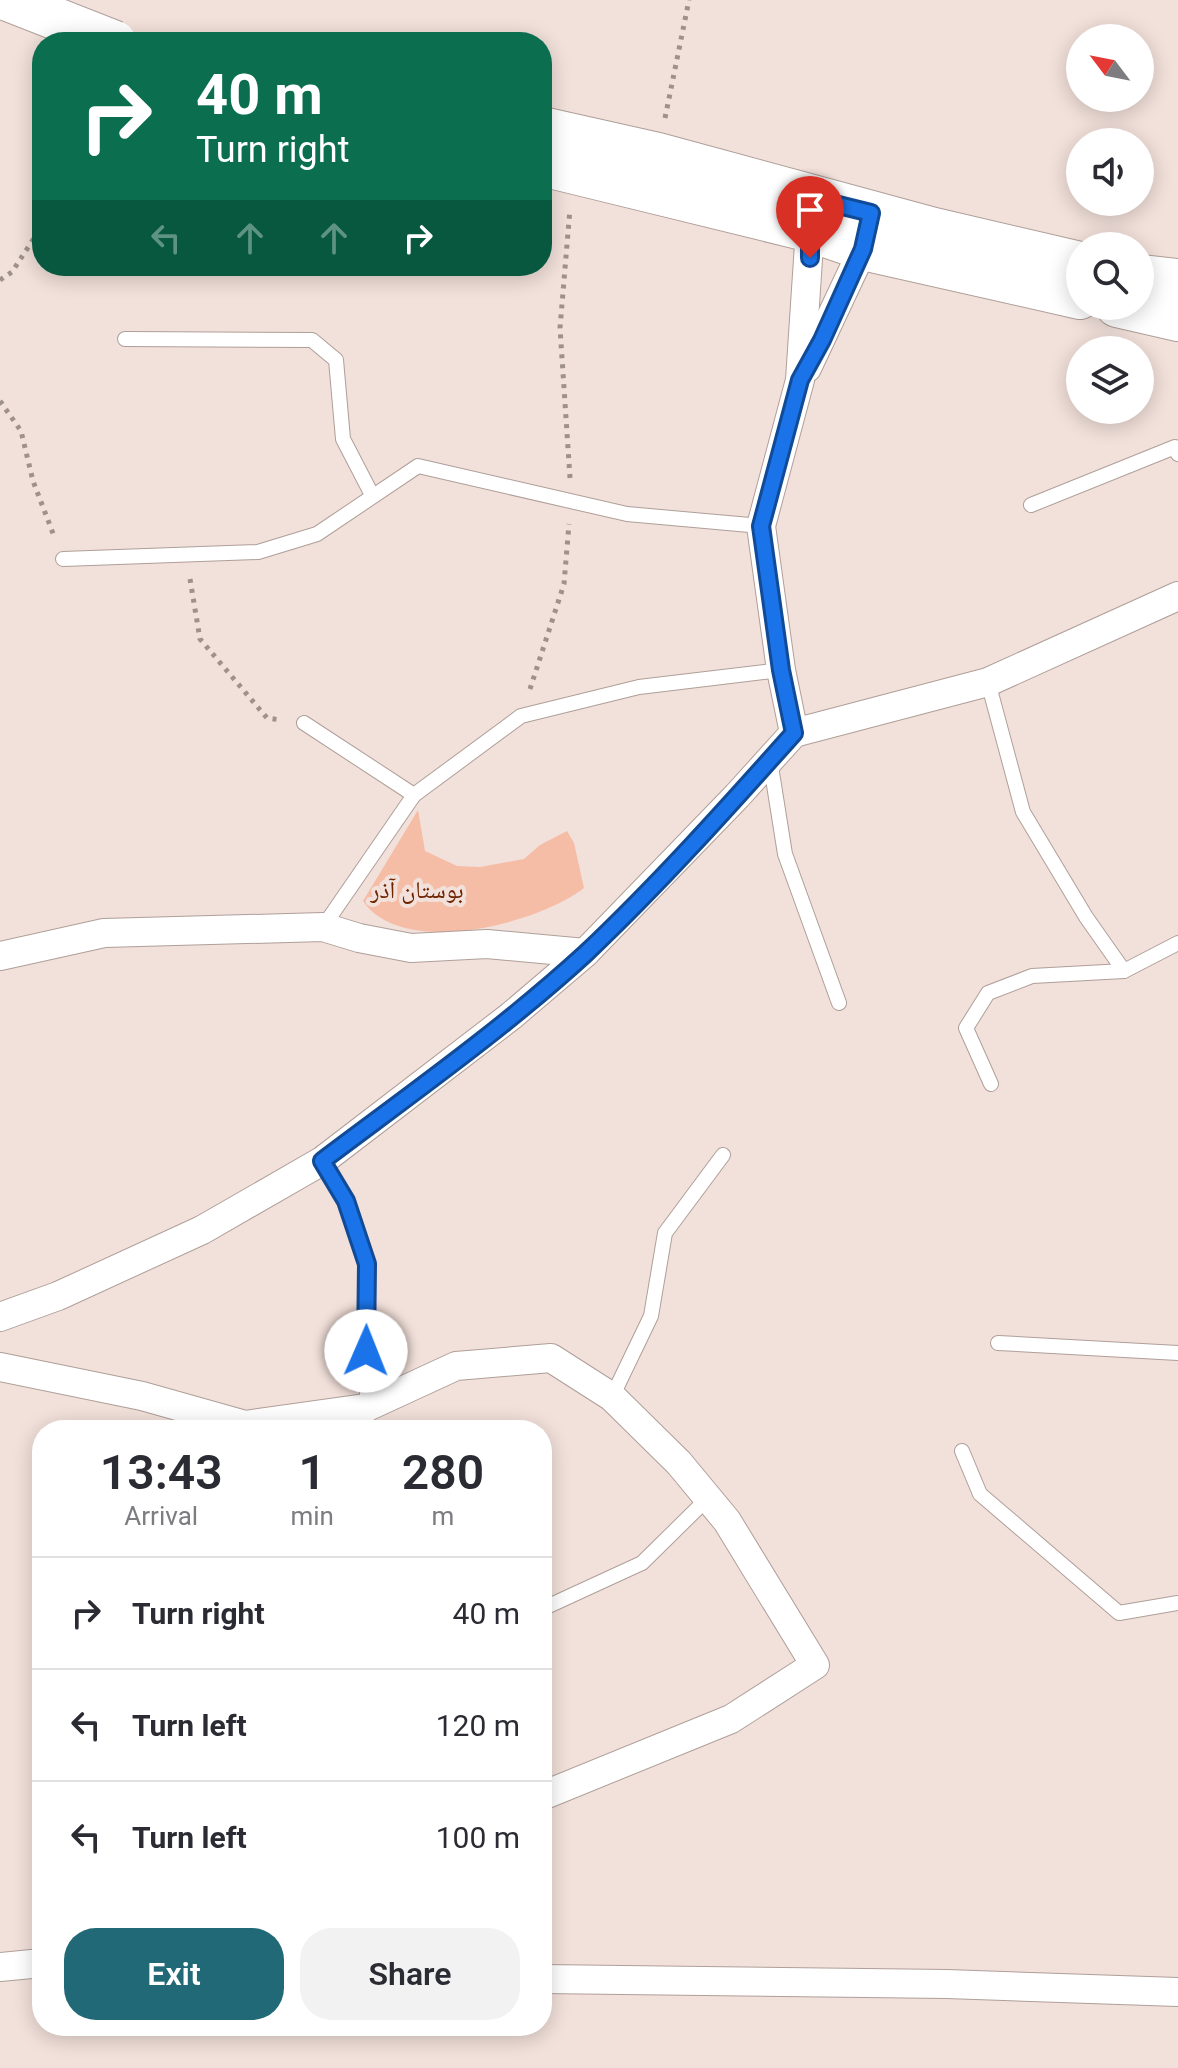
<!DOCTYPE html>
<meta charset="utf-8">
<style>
:root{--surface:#fff;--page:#f2f2f3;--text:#2b2b33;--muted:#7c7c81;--line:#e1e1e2;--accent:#226977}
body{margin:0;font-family:Roboto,"Noto Naskh Arabic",sans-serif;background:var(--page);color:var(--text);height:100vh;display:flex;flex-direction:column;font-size:30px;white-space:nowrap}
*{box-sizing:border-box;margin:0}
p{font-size:26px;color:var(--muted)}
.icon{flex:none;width:44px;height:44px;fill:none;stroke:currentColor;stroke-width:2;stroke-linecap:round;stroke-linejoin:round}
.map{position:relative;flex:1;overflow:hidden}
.sheet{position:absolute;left:32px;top:1420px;width:520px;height:616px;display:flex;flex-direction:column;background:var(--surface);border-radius:32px;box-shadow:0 4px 20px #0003}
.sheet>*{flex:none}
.guide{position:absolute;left:32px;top:32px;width:520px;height:244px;border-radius:32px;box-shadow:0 4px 20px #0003;background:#0b6e4f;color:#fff;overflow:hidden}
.needle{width:52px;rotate:302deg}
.tools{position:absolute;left:1066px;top:24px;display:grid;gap:16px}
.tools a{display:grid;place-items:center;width:88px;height:88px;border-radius:50%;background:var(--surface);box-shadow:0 4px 20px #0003;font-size:40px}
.pin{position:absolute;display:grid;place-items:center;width:68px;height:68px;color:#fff;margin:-82px -34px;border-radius:50% 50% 50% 0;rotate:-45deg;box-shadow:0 0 8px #0007}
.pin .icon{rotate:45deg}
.me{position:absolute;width:88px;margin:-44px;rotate:1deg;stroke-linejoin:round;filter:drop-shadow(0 0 6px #0008)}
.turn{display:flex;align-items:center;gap:28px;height:168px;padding:0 32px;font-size:36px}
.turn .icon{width:104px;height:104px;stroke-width:2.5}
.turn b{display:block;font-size:56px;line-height:68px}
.lanes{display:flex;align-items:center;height:76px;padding:0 32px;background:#0003;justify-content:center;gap:40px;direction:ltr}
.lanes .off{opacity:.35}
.eta{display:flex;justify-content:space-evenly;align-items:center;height:136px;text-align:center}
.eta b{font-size:48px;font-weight:600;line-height:56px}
.cta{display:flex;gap:16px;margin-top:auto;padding:16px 32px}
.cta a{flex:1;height:92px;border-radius:32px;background:var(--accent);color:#fff;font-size:32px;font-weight:600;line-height:92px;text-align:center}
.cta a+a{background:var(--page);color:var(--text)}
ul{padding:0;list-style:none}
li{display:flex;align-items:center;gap:24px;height:112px;padding:0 32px;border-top:2px solid var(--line)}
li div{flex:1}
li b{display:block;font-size:30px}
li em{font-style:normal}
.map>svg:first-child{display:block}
.green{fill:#f5bca6}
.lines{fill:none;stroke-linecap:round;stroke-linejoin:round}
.service-casing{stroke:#af9f99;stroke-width:16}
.minor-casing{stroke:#af9f99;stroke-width:30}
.secondary-casing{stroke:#af9f99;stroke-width:44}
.path{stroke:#9e918c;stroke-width:5;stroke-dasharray:4 6;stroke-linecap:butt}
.service{stroke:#fff;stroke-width:14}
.minor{stroke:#fff;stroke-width:28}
.secondary{stroke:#fff;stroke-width:42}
.secondary-bridge-casing{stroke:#af9f99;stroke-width:44;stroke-linecap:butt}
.secondary-bridge{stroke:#fff;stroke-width:42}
.route-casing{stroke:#114b97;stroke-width:20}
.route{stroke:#1a73e8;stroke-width:14}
.labels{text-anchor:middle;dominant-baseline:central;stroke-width:8;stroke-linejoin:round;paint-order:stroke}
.park-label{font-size:24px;fill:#6e2400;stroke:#f2e0da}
</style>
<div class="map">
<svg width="1178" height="2068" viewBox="0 0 1178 2068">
<rect width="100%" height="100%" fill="#f2e0da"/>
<path class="green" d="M418 810 425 851 457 866 480 867 524 859 540 845 567 831 574 843 584 888C538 924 402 959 363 901Z"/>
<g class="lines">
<g class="service-casing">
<g id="service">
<path d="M125 339 312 340 336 360 343 439 372 495"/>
<path d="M1031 505 1175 447 1178 454"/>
<path d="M63 559 258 552 317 534 418 466 627 514 761 526"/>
<path d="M988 682 1023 812 1086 917 1124 971"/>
<path d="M304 723 414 795"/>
<path d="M770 760 785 854 839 1003"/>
<path d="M323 927 414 795 521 716 639 687 781 670"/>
<path d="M991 1084 966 1028 988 993 1032 976 1124 971 1178 943"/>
<path d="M322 1161 346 1201 367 1264V1430"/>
<path d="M998 1343 1178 1353"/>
<path d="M612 1397 651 1316 665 1233 723 1155"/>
<path d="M962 1451 980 1494 1119 1613 1178 1603"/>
<path d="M542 1609 642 1563 708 1498"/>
</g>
</g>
<g class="minor-casing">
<g id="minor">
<path d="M807 368 863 249 866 235"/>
<path d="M794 733 781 670 761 526 800 380 811 214"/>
<path d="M0 956 104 933 323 927 359 938 411 948 487 944 585 953"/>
<path d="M0 1317 58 1296 202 1230 322 1161 511 1016 585 953 737 796 794 733 988 682 1178 596"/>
<path d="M0 1367 142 1396 245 1425 365 1408 456 1366 551 1358 612 1397 679 1463 727 1521 815 1665 731 1719 542 1796"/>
<path d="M0 1967 42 1963"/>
<path d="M542 1979 947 1984 1178 1992"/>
</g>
</g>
<g class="secondary-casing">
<g id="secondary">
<path d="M542 128 658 154 934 229 1080 263"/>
<path d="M542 165 811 231 863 249 1080 298"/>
<path d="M1140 276 1178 280"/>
<path d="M1117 306 1178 320"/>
</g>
</g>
<g class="path">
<path d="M665 118 689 0"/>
<path d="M0 280 12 272 42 226"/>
<path d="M0 401 21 431 33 481 54 536"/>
<path d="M570 478 560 328 570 209"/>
<path d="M190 579 200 639 267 718 281 720"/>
<path d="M530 689 564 584 569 524"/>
</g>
<use href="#service" class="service"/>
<use href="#minor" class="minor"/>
<use href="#secondary" class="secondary"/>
<g class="secondary-bridge-casing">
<path id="secondary-bridge" d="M8 0 115 42"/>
</g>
<use href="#secondary-bridge" class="secondary-bridge"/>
</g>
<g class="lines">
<g class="route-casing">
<path id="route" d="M366 1351 367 1264 346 1201 322 1161C411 1094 503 1029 585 954 658 885 727 808 794 733L781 670 761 526 800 380 822 340 863 249 871 213 810 198V258"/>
</g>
<use href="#route" class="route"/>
</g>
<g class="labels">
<g class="park-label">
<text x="417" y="890">بوستان آذر</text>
</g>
</g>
</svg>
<div class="tools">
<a><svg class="needle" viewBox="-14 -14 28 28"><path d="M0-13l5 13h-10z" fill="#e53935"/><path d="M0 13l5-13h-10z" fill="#7c7c81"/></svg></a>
<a><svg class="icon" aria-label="sound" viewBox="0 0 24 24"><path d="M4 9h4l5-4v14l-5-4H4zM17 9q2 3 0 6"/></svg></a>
<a><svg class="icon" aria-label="search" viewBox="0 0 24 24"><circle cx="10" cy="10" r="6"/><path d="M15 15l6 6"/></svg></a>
<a><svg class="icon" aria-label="layers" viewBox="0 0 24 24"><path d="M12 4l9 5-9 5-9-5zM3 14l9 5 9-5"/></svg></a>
</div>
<div class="pin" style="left:810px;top:258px;background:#d93025"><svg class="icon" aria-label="arrive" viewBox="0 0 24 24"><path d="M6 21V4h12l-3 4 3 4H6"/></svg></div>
<svg class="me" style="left:366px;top:1351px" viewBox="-20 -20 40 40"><circle r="19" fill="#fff"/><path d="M0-13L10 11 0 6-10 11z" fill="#1a73e8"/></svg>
<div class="guide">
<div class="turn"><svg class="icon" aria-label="right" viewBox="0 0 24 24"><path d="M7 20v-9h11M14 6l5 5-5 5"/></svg><div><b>40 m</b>Turn right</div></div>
<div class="lanes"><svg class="icon off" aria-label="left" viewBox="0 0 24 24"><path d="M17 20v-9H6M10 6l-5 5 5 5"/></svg><svg class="icon off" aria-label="ahead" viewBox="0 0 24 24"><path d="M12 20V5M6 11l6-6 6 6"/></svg><svg class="icon off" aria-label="ahead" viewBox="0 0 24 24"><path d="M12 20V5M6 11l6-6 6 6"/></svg><svg class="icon" aria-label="right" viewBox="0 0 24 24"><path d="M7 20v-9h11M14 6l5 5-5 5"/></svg></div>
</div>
<section class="sheet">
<div class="eta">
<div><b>13:43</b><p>Arrival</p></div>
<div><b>1</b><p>min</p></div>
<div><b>280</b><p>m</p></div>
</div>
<ul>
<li><svg class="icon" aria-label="right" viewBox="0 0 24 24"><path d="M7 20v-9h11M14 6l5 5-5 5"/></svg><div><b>Turn right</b></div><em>40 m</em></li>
<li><svg class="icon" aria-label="left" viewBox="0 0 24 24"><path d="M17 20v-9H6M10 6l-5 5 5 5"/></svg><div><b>Turn left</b></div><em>120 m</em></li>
<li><svg class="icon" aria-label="left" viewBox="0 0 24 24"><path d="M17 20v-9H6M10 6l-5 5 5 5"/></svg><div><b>Turn left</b></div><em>100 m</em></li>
</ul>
<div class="cta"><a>Exit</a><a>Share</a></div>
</section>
</div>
